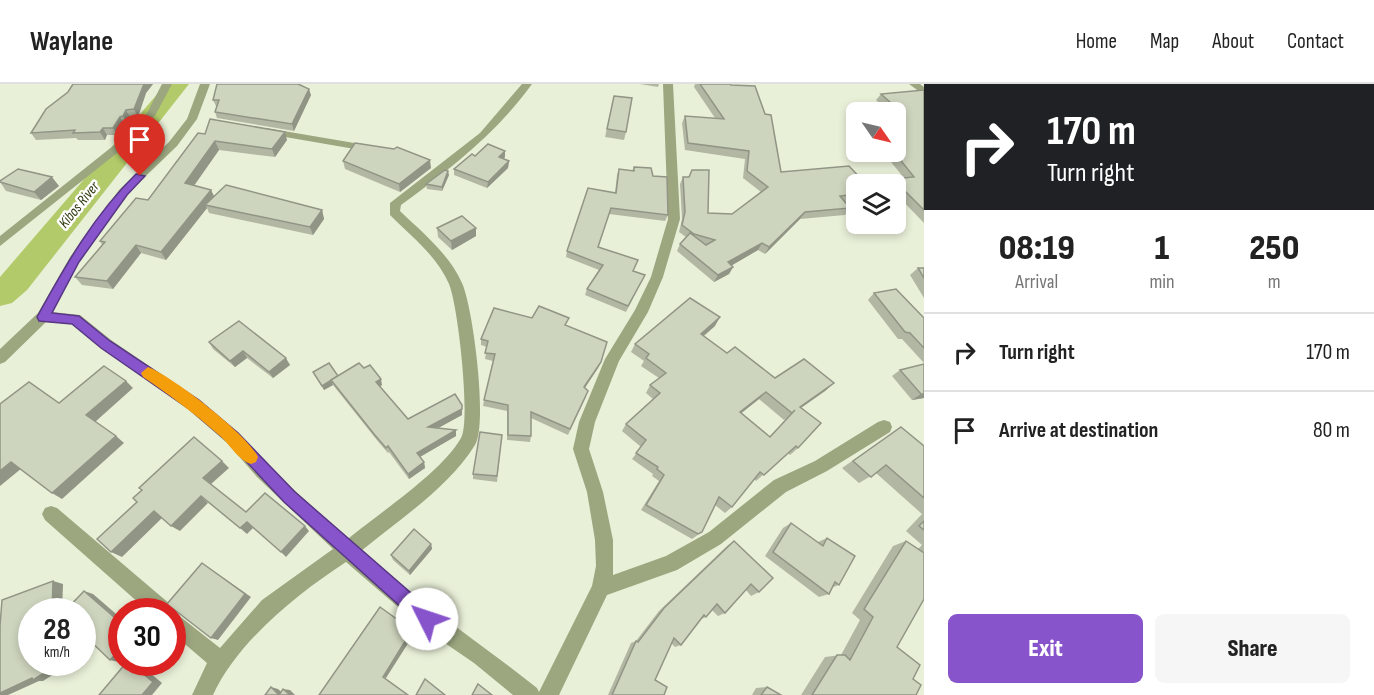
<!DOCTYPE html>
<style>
:root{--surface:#fff;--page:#f6f6f6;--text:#222;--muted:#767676;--line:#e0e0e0;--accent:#8854cc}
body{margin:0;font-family:"Sofia Sans Condensed",sans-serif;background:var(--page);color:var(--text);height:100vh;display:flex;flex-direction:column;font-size:22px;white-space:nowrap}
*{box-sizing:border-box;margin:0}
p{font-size:20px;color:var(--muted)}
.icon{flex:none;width:33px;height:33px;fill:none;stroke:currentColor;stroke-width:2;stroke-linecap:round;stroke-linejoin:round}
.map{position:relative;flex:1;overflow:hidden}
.panel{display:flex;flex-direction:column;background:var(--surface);width:450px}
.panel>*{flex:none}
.guide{background:#202124;color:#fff;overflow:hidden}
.needle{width:39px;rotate:124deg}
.tools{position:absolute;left:846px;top:18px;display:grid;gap:12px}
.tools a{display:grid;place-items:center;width:60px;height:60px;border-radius:9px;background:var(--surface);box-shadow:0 3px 9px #0003;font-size:30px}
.speed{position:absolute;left:18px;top:514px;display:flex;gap:12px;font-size:30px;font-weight:700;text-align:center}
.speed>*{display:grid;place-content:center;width:78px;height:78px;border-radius:50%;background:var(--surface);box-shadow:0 3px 9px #0003;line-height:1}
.speed small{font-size:15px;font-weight:400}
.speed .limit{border:9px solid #d22;background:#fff;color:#111}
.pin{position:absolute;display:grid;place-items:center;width:51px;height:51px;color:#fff;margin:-62px -26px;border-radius:50% 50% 50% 0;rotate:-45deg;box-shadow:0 0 6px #0007}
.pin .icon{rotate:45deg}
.me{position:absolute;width:66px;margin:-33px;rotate:311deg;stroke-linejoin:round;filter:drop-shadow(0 0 4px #0008)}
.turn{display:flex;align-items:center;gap:21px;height:126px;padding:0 24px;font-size:27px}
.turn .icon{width:78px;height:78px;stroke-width:2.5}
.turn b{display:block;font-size:42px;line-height:51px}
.eta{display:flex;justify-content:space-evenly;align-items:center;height:102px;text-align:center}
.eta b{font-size:36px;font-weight:800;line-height:42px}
.primary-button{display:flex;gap:12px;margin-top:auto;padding:12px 24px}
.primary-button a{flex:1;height:69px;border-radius:9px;background:var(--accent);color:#fff;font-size:24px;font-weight:800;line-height:69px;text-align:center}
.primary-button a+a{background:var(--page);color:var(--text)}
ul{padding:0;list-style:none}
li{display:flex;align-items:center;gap:18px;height:78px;padding:0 24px;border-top:2px solid var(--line)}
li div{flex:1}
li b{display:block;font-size:22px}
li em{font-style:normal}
header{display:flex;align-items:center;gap:36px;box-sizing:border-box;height:84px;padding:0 30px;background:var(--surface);border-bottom:2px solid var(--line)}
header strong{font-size:28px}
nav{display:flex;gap:33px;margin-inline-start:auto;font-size:21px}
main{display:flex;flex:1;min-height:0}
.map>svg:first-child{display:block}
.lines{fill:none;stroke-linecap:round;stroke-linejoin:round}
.river{fill:#b2ca69;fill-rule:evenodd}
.minor{fill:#9ca780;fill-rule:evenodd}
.wall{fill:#b1b7a3;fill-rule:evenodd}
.shaded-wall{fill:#909585}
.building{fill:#ced5be;stroke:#909585;stroke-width:1.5;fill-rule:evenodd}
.route{fill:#8854cc;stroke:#583785;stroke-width:1.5}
.slow{fill:#f59e0b}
.labels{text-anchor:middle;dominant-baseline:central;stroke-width:5;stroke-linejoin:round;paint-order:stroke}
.far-water-label{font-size:15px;font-style:italic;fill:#2f380f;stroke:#fff}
</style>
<header>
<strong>Waylane</strong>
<nav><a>Home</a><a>Map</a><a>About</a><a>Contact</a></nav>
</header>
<main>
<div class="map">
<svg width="924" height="611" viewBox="0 0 924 611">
<rect width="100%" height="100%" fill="#e9f0d8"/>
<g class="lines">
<path class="river" d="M166 0H189L27 206 12 219 0 222V193Z"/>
<g class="minor">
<path d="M162 0H172L156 30 141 50 0 162V152L133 46 147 29Z"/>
<path d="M200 0H210L197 35 177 62 127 110 79 178 52 228 80 231 111 256 199 316 239 349 269 383 348 455C379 429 442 388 461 354 471 337 458 221 449 200 437 172 411 152 390 131V119L480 49 522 0H532C496 50 450 85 401 121L400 127C423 149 449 170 462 199 473 223 488 340 475 361 448 404 400 435 361 467 417 517 479 558 537 604L539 608 592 502 596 482 595 456 587 408 573 365 579 338 605 275 635 226 651 193 668 135 663 0H673L680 135 663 193 648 228 619 277 595 338 589 365 603 408 613 456V491L666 472 709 448 774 396 815 377 878 338 884 336 890 338 892 343 890 348 827 387 786 408 721 460 677 486 607 511 559 611H513L474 579 420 542 346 478C297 510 238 557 213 611H192L207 579 172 549V528H149L45 436 42 430 45 424 51 422 57 424 171 521 173 527 220 564 262 516 333 465 257 393 227 359 189 326 101 264 72 240 46 238 5 278 0 280V265L38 229 70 173 119 106 169 58 187 35Z"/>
<path d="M909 0H920L924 3V11Z"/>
<path d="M266 44 372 62 377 65 372 68 262 49V45Z"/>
</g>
</g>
<g class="wall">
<path d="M73 0H153L146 9 138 33H130L127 40H124L117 51H107L105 56H78L76 54 36 56 31 49 68 8Z"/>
<path d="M640 0H659L658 3Z"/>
<path d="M695 0H730L781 88 856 100V117L845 118 850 124 845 131 800 135 765 170 758 166 732 181 733 183 729 190 714 198 677 167 680 160 686 153 679 148 682 135 680 100 683 93 708 129 732 130 761 108 743 94 745 75 685 66 682 39 685 32 715 34 694 3Z"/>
<path d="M924 6V139L896 110V100H888L893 95 904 94 883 68H896V28H864L865 26 888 27 876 16 881 10Z"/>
<path d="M311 11 294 47 217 34 215 28 217 22H216L213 16Z"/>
<path d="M614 12 626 48 624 56 605 53Z"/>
<path d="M198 49 287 56 275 73 219 66 194 102 211 106 214 113 322 126 324 135 313 151 209 129 207 124 166 176 141 169 113 205 82 201 75 193 102 161 100 157 148 116Z"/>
<path d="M475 72 505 73 503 75 509 77 508 84 487 104 454 91V85Z"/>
<path d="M343 77 431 84 400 108 345 85Z"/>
<path d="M634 83 653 92 668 131 665 137 609 130 598 163 634 187 645 191 626 228 585 211 587 205 599 186 566 173 567 167 615 109 617 91 619 85 632 87Z"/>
<path d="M449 91 442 107 427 105 426 100Z"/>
<path d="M0 98 59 102 41 116 6 107Z"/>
<path d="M437 144 476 152 452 166 438 153Z"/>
<path d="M918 184H924V214L910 191Z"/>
<path d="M874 209 924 234V279L902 255H898L868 216Z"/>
<path d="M532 234 567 241V242L601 278 598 284 585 304 586 313 568 351 531 334V352L530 358 507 356V327L483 322 484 316 493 277 485 275 487 263 481 261V255Z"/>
<path d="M239 237 290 281 273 294 247 274 235 283 213 265 209 258Z"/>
<path d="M715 242 704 252 727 269 775 294 834 299 825 307 801 324 798 364 790 371 788 369 756 397 754 395 732 423 725 429 715 421 702 448 692 455 641 426 659 397 652 392 653 390 632 375 641 363 622 347 626 340 653 315 646 309 650 301 659 294 641 282 644 277 631 268 635 260ZM759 315 784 336 787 334 769 353 741 329Z"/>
<path d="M900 286 924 314 912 316 892 292Z"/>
<path d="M313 288 338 292 382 301 380 303 408 335 462 321V331L438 344 456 346V352L420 373 424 378 425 384 409 395 389 368 388 369 376 355 333 301 324 306Z"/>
<path d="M901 343 924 362V515L897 563 913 595 916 611H801L825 573 841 571 860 536 852 529 893 462 906 457 918 465 922 461 906 447 922 430 876 389 859 399 842 384Z"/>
<path d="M502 351 497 398 473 395V390Z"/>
<path d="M791 439 818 458 827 454 839 501 833 503 829 510 819 513 765 472 783 444Z"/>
<path d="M734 457 759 508 751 512 746 506 725 529 718 532 712 526 706 533 701 535 681 561 675 563 671 559 655 596 664 611H608L631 559 636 557 659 527 728 461Z"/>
<path d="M431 460 432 465 410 491 393 476 391 471Z"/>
<path d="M767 603 781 611H752L756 604Z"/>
</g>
<g class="shaded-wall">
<path d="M144 0H153L146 9 138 33 134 25Z"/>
<path d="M309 5 311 11 294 47 292 40Z"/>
<path d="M126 26 130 33 127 40 123 32Z"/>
<path d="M120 33 124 40 117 51 113 44Z"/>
<path d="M103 44 107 51 105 56 100 48Z"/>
<path d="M285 48 287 56 275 73 272 65Z"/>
<path d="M215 57 219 66 190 107 185 99Z"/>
<path d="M505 67V73L498 80 499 73Z"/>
<path d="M430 76 431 84 400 108 399 100Z"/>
<path d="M509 77 508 84 487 104 488 98Z"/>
<path d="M448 87 449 91 442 107V103Z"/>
<path d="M52 93 59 102 41 116 34 108Z"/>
<path d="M211 106 215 114 205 121 207 124 166 176 161 168Z"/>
<path d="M322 126 324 135 313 151 310 143Z"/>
<path d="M805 128 800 135 765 170 769 163Z"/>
<path d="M476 144V152L452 166 451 157Z"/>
<path d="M762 159 758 166 724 186 728 178Z"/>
<path d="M136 161 141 169 113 205 107 197Z"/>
<path d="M733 183 729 190 714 198 718 191Z"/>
<path d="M720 233 715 242 696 258 701 250Z"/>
<path d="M243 267 247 274 235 283 230 277Z"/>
<path d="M286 274 290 281 273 294 269 288Z"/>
<path d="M601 278 598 284 581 309 584 303Z"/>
<path d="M381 295 382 301 377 304 376 298Z"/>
<path d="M126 297 133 304 95 338 86 331Z"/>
<path d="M331 297 333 301 324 306 322 302Z"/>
<path d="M834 299 825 307 792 330 800 323Z"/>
<path d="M766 308 759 315 734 335 740 328Z"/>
<path d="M921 310H924V314L912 316Z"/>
<path d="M462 325V331L429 349 428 343Z"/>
<path d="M456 346V352L418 374 417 369Z"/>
<path d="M116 352 124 359 62 415 52 409Z"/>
<path d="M222 377 229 384 210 401 203 394Z"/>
<path d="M11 378 22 384 0 402V387Z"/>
<path d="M424 378 425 384 409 395 408 390Z"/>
<path d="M201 412 208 419 180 447 171 442Z"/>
<path d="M154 427 163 433 122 473 111 468Z"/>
<path d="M247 438 253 444 247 450 240 444Z"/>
<path d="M305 442 309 447 286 473 281 468Z"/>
<path d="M431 460 432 465 410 491 409 487Z"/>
<path d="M202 479 251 513 218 556 211 554Z"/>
<path d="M53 497 63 500 62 528H52Z"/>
<path d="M84 507 93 510 122 535V540Z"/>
<path d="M412 546 414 550 386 594 383 593Z"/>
<path d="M122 563V574L118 578 110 576Z"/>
<path d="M50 579H60L62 585 43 597H39L8 611H0V609Z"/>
<path d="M130 579H138L162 599 152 611H142Z"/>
<path d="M271 603 278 605 285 611H279Z"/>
<path d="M283 605 290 606 295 611H290Z"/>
</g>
<g class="building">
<path d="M73 0H144L134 25 126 26 123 32 120 33 113 44H103L100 48 73 49 75 46 31 49 46 25 68 8Z"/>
<path d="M217 0H298L309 5 292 40 215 28 219 16H213Z"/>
<path d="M700 0H730L731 1 755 2 765 30 771 31 781 88 849 82 866 100H856V110L840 112 850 124 805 128 769 163 762 159 728 178 733 183 718 191 680 160 690 149 706 161 715 156 694 150 682 141 685 128 683 93H689L692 86H709L708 129 732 130 768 103 747 87 749 67 688 59 685 32 724 35Z"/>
<path d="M924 6V126L893 95 914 93 894 68H896V28H867L865 26 900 27 881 10Z"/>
<path d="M614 12 632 14 626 48 607 45Z"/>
<path d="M210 35 285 48 272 65 215 57 185 99 211 106 161 168 136 161 107 197 75 193 105 158 100 157 136 114 148 116 198 49 205 50Z"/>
<path d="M355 59 394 65 397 63 430 76 399 100 343 77Z"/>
<path d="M488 60 505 67 499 73 509 77 488 98 454 85 472 70 475 72Z"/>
<path d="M634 83 651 84 653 92 667 93 668 131 611 124 598 163 638 176 633 187 645 191 628 222 587 205 603 181 567 167 588 104 616 109 619 85 634 87Z"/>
<path d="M18 85 52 93 34 108 0 98V97Z"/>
<path d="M445 86 448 87 442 103 426 100Z"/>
<path d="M226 101 322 126 310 143 205 121Z"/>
<path d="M462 132 476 144 451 157 437 144Z"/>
<path d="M918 184H924V194Z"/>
<path d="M896 205 924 234V264L910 249 905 248 874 209Z"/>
<path d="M690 214 720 233 701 250 727 269 735 263 775 294 804 275 834 299 800 323 821 339 798 364 796 362 764 391 760 388 732 423 719 413 702 448 698 450 646 421 664 391 657 385 658 383 636 369 646 356 626 340 660 309 650 301 666 289 646 274 649 270 635 260ZM766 308 792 329 795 326 770 353 740 328Z"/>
<path d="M539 222 569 234 565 241 607 258 601 278 584 303 588 307 570 345 531 328V352L508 351V321L484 316 495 270 485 269 488 257 481 255 494 224 532 234Z"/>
<path d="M239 237 286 274 269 288 243 267 230 277 209 258Z"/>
<path d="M329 279 338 292 322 302 313 288Z"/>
<path d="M359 279 364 284 370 281 381 295 376 298 408 335 455 310 462 321V325L428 343 456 346 417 369 424 378 408 390 388 362 386 364 374 350 331 296Z"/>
<path d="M924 280V310H921L900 286Z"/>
<path d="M104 282 126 297 86 331 116 352 52 409 11 378 0 387V320L29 298 59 319Z"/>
<path d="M901 343 924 362V414L886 381 871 393 853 377Z"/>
<path d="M480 348 502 351 497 392 473 390Z"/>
<path d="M194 353 222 377 203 394 246 428 265 409 305 442 281 468 247 438 240 444 201 412 171 442 154 427 111 468 97 455 137 418 133 414 142 406 139 404Z"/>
<path d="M924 437V446L919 442Z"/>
<path d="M791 439 823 462 827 454 855 472 839 501 835 498 829 510 773 468Z"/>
<path d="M414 445 431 460 409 487 391 471Z"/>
<path d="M734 457 773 494 759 508 751 500 725 529 717 520 706 533 704 531 681 561 674 554 655 596 667 603 664 611H612L636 557 638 558 664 524Z"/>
<path d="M906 457 924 469V515L897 563 920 581 913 595 921 601 916 611H812L837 571H845L850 576 873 533 864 525Z"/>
<path d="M202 479 245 510 211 554 167 520Z"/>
<path d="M53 497 52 528H32V579H50L52 584 33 596 32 594 0 609V542L2 516Z"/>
<path d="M84 507 122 540V563L110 576 85 552 83 554 82 553V528H64Z"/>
<path d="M380 523 412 546 383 593 408 611H319Z"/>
<path d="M126 579H130L153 598 142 611H99Z"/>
<path d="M425 595 445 611H416Z"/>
<path d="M478 600 492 611H472Z"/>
<path d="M271 603 279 611H265Z"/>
<path d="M767 603 781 611H761Z"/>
<path d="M283 605 290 611H279Z"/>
</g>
<path class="route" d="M136 90 145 92 127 111 79 178 52 229 79 232 110 257 199 316 238 349 295 408 434 529 436 535 434 541 427 544 421 541 284 418 228 358 189 325 101 264 72 240 39 237 37 233C65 182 94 131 136 90Z"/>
<path class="slow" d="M148 283C172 292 247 350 258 373L256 378 251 380C238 376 229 359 219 351 195 330 170 311 143 293L141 289Z"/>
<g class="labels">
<g class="far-water-label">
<text transform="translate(79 121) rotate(-51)">Kibos River</text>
</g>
</g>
</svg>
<div class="tools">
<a><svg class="needle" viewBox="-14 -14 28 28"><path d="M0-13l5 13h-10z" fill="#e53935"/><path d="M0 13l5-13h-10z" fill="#767676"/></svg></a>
<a><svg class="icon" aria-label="layers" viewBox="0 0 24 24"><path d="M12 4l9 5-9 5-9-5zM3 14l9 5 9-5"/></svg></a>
</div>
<div class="speed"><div>28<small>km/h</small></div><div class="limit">30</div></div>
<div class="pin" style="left:140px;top:92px;background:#d93025"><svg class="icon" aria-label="arrive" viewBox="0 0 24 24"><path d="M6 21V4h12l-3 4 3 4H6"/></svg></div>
<svg class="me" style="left:427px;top:535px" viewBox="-20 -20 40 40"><circle r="19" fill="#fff"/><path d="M0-13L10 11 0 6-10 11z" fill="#8854cc"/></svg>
</div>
<section class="panel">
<div class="guide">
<div class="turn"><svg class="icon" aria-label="right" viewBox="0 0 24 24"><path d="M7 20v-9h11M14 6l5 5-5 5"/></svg><div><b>170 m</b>Turn right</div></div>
</div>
<div class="eta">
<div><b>08:19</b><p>Arrival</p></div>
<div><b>1</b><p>min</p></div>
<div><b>250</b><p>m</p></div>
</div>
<ul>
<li><svg class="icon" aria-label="right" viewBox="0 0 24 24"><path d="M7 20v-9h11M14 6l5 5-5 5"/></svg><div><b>Turn right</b></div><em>170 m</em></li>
<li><svg class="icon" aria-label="arrive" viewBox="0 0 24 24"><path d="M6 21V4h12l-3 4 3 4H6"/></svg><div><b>Arrive at destination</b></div><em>80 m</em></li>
</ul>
<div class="primary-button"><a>Exit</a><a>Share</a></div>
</section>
</main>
